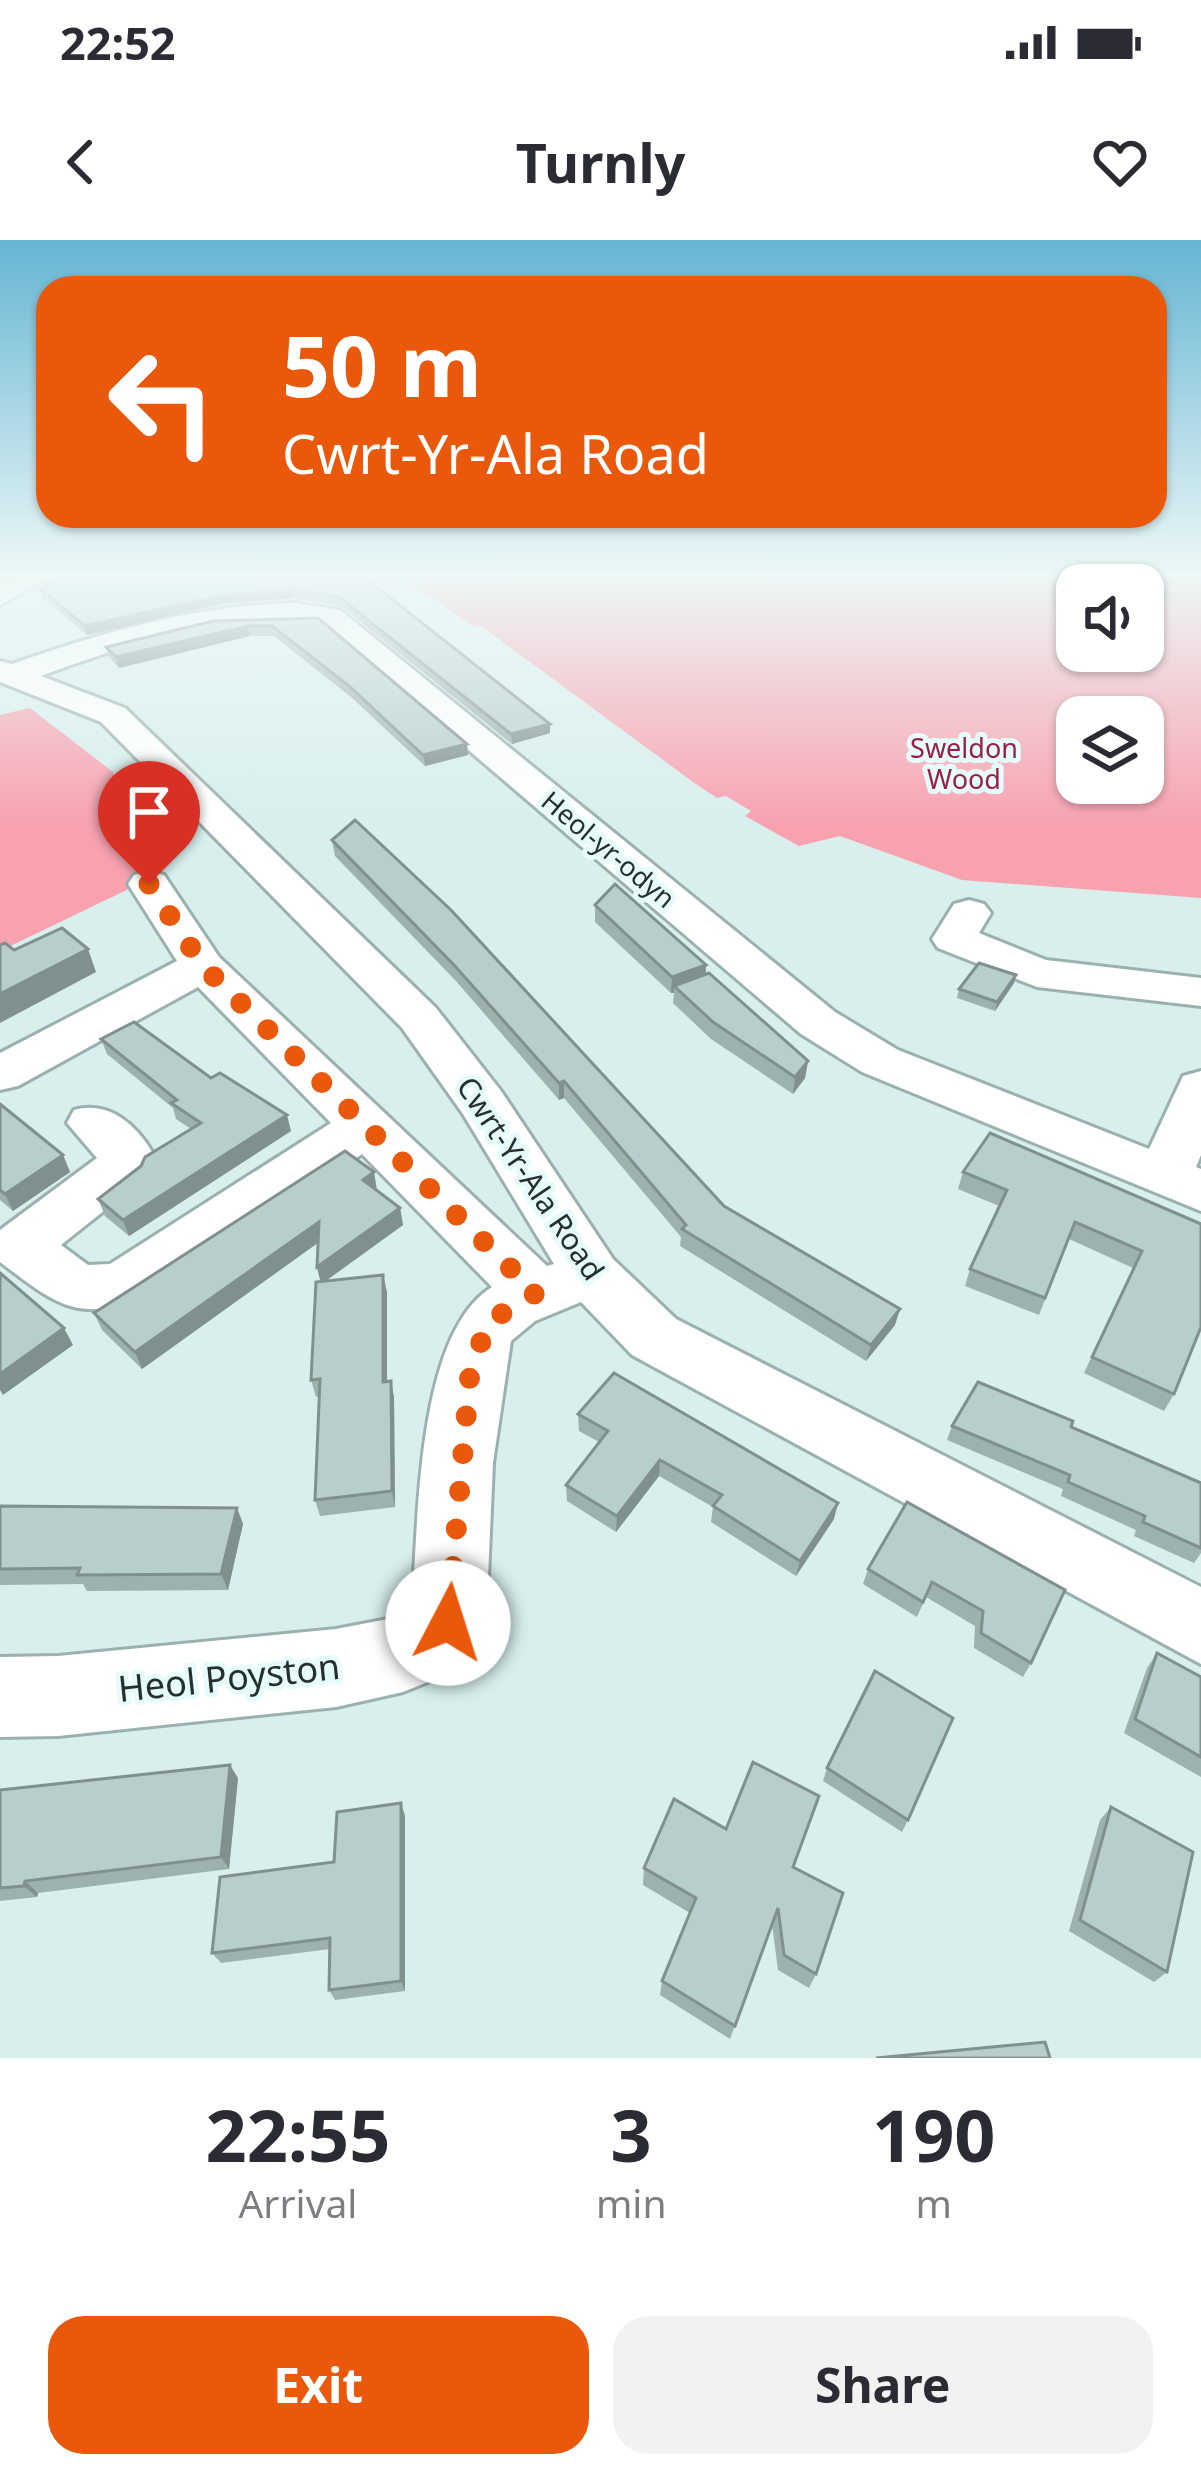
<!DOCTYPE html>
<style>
:root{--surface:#fff;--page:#f2f2f3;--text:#2b2b33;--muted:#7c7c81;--accent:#ea580c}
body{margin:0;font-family:"Noto Sans",sans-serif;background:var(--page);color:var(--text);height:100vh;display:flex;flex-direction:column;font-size:45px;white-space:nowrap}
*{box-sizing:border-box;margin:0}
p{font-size:39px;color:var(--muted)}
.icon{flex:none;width:66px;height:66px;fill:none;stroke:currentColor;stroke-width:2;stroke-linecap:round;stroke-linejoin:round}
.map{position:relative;height:1818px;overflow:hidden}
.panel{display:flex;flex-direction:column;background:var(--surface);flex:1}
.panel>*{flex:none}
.hud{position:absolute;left:36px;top:36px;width:1131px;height:252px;border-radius:36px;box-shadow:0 3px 9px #0004;background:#ea580c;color:#fff;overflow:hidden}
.controls{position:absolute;left:1056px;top:324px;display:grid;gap:24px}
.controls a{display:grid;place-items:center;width:108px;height:108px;border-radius:24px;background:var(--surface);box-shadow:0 3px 9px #0004;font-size:60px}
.pin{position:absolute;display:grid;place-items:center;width:102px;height:102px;color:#fff;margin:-123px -51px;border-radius:50% 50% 50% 0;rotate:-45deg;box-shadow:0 0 12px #0007}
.pin .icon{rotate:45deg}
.me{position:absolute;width:132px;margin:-66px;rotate:5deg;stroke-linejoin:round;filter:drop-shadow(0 0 9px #0008)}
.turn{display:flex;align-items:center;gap:42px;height:252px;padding:0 48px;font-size:54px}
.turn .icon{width:156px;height:156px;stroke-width:2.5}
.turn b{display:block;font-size:84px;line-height:102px}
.eta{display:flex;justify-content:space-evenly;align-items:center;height:204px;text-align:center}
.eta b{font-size:72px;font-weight:700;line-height:84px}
.button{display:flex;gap:24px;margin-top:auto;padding:24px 48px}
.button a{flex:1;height:138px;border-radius:36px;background:var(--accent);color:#fff;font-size:48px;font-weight:700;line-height:138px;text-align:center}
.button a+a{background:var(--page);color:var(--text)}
.status{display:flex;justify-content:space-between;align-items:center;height:84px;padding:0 60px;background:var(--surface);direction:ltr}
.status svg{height:33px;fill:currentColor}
header{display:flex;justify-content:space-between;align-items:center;height:156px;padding:0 48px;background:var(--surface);font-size:54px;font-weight:700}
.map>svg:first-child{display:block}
.green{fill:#f8a1af;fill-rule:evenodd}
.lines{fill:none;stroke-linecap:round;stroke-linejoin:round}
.minor-casing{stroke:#9bb1af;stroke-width:6}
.minor{fill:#fff;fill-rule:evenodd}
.wall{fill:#9db1af}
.shaded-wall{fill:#80908f}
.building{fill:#b7cecc;stroke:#80908f;stroke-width:3}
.route{stroke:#ea580c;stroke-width:21;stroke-dasharray:0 37.8}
.labels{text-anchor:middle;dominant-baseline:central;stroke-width:10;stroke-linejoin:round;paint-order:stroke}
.far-park-label{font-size:27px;fill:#9a1f44;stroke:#e5fcfb}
.far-street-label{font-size:27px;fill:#262f2e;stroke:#e5fcfb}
.street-label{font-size:30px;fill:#262f2e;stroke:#e5fcfb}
.near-street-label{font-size:36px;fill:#262f2e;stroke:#e5fcfb}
</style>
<div class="status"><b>22:52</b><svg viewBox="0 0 49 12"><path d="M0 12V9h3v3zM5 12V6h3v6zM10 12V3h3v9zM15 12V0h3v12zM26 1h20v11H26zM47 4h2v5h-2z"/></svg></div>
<header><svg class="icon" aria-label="back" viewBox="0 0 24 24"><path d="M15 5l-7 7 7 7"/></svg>Turnly<svg class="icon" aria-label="heart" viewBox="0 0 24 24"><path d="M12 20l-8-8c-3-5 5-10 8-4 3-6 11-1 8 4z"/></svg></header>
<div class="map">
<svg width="1201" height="1818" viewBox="0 0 1201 1818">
<rect width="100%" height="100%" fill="#d8efed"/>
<g class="green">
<path d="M396 333H1201V658L962 640 840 596 799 606 745 576 751 571 726 556 717 558 693 542 481 386 475 387ZM1077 345H1143V411H1077ZM1143 477V543H1077V477Z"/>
<path d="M30 468 113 532 138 623 139 644 0 711V475Z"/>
</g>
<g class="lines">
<g class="minor-casing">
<g id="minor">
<path d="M23 333H57L0 365V345Z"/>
<path d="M294 363 340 370 835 772 898 810 1149 909 1183 836 1201 831V915L1196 927 1201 929V971L862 832 801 794 321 384C226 372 130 403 41 436L125 468 436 768 501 851 613 1019 676 1079 1201 1347V1424L632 1115 581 1062 535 1081 511 1101 493 1223 486 1383 475 1409 430 1441 403 1452 336 1467 58 1496 0 1497V1417L58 1416 336 1389 388 1379 412 1363C419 1281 416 1094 492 1047L362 914 149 1058C76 1082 58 1066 0 1022V990L97 918 67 883 74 870C109 860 137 885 154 915L144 939 61 1005 88 1025 110 1024 331 883 198 747 18 846 0 850V813L177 721 128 644 134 635 149 631 164 635 219 717 547 1026 554 1024 463 874 402 788 101 482 0 442V421L12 424C103 392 197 365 294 363Z"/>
<path d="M969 660 984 664 991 673 979 693 1046 720 1201 738V766L1037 747 938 708 932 699 954 664Z"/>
</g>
</g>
<use href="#minor" class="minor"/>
</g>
<g class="wall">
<path d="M359 333 550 484V493L512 504 341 366 294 358 221 364 87 395 42 357 40 349Z"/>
<path d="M318 378 467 504 468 515 425 526 351 457 274 396H250L119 428 109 417 106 407 213 381Z"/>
<path d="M332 600 724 966 895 1085 866 1121 680 1006 681 997 564 858 559 860 456 741 335 616Z"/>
<path d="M595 665 706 725V734L808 821 805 838 793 854 711 799 673 763 674 753H671L595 682Z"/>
<path d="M1014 743 995 771 957 758 959 749Z"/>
<path d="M101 799 211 838 291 891 129 996 105 976 98 959 191 889 176 879 173 868 107 814Z"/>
<path d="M0 864 63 915 70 932 13 971 0 960Z"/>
<path d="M963 932 1201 984 1174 1154 1164 1171 1084 1133 1133 1028 1069 999 1039 1075 965 1046 970 1029 999 966 958 949Z"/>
<path d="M376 950 400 968 403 985 326 1041 387 1052V1142L391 1141 394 1158 395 1267 320 1276 315 1260 320 1156 316 1157 311 1140 321 1041 317 1027 318 1003 142 1129 102 1090 94 1073Z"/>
<path d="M578 1174 834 1279 796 1336 711 1282 713 1267 659 1236 616 1292 567 1261 566 1245 599 1202 579 1191Z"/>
<path d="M952 1186 1071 1187 1201 1243V1313L1194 1323 1134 1296 1136 1290 1061 1256 1063 1249 947 1200Z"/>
<path d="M907 1262 1031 1423 1023 1437 974 1408 975 1386 926 1357 917 1377 863 1344 868 1329Z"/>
<path d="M0 1266 237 1268 243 1284 228 1350 87 1351 83 1344 0 1345Z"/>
<path d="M1157 1413 1201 1437V1537L1124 1493 1147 1428Z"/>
<path d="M827 1528 908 1580 902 1592 823 1541Z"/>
<path d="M238 1538 229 1629 38 1653 37 1657 0 1661V1550Z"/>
<path d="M1111 1567 1167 1732 1154 1742 1069 1691 1100 1580Z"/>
<path d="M405 1576V1751L335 1760 329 1750 330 1709 221 1723 212 1713 334 1622Z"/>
<path d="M794 1627 816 1734 809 1748 778 1730 772 1684 730 1799 660 1755 662 1741 690 1673 643 1645 644 1628Z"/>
</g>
<g class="shaded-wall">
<path d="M292 350 294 358 221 364 87 395 85 386 220 356Z"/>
<path d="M248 386 250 396 119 428 116 417Z"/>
<path d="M550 484V493L512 504 511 494Z"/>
<path d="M467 504 468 515 425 526 423 515Z"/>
<path d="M88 709 96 732 0 783V754Z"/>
<path d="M706 725 705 741 674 746V753H671L672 737Z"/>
<path d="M1016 735 1014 743 995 771 997 762Z"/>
<path d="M808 821 805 838 793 854 795 837Z"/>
<path d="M564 841V858L559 860V843Z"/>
<path d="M287 875 291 891 129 996 123 980Z"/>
<path d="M63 915 70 932 13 971 5 954Z"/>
<path d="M374 932 377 950 366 957 363 940Z"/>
<path d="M400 968 403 985 321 1044 317 1027Z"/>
<path d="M319 982 323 999 142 1129 135 1112Z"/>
<path d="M383 1035 387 1052V1159L383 1142Z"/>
<path d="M900 1069 895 1085 866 1121 871 1105Z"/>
<path d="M64 1088 73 1105 3 1155 0 1150V1134Z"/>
<path d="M391 1141 394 1158 395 1267 392 1251Z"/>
<path d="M660 1220 659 1236 616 1292 617 1276Z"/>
<path d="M838 1263 834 1279 796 1336 800 1321Z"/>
<path d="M237 1268 243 1284 228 1350 221 1334Z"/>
<path d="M230 1525 238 1538 229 1629 221 1617Z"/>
<path d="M401 1563 405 1576V1751L401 1741Z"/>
<path d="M25 1641 38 1653 37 1657 24 1646Z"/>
</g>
<g class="building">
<path d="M74 333H359L550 484 511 494 339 357 292 350 220 356 85 386 40 349Z"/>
<path d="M318 378 467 504 423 515 349 446 272 386H248L116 417 106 407 213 381Z"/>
<path d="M355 580 451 670 724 966 900 1069 871 1105 682 989 686 985 564 841 559 843 454 725 332 600Z"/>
<path d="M615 644 706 725 672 737 595 665Z"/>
<path d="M62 688 88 709 0 754V705L5 703 14 710Z"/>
<path d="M979 723 1016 735 997 762 959 749Z"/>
<path d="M709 733 808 821 795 837 713 782 674 746Z"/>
<path d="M134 782 211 838 220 833 287 875 123 980 98 959 141 926 145 917 201 883 171 863 177 860 101 799Z"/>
<path d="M0 864 63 915 5 954 0 950Z"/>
<path d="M990 893 1201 984V1087L1174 1154 1092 1117 1142 1011 1075 982 1045 1058 970 1029 1007 950 963 932Z"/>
<path d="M345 911 374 932 363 940 400 968 317 1027 319 982 135 1112 94 1073Z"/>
<path d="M0 1033 64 1088 0 1134Z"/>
<path d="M383 1035V1142L391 1141 392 1251 315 1260 320 1139 311 1140 316 1042Z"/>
<path d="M614 1133 838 1263 800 1321 713 1266 722 1255 660 1220 617 1276 566 1245 608 1191 578 1174Z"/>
<path d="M978 1142 1073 1181 1071 1187 1201 1243V1308L1143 1282 1145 1276 1068 1242 1070 1235 952 1186Z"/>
<path d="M907 1262 1065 1350 1031 1423 981 1393 983 1371 932 1342 923 1362 868 1329Z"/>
<path d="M0 1266 237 1268 221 1334 77 1335 80 1328 0 1329Z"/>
<path d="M1157 1413 1201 1437V1517L1135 1479Z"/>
<path d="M875 1431 953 1478 908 1580 827 1528Z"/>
<path d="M753 1522 819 1556 793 1627 843 1653 816 1734 784 1715 778 1668 735 1786 662 1741 696 1658 644 1628 674 1559 726 1589Z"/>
<path d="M230 1525 221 1617 25 1641 24 1646 0 1648V1550Z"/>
<path d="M401 1563V1741L329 1750 330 1698 212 1713 220 1637 334 1622 337 1572Z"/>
<path d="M1111 1567 1193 1612 1167 1732 1080 1680Z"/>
<path d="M1045 1802 1050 1818H876Z"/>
</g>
<linearGradient id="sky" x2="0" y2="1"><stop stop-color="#65b5d3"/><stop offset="0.57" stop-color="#edf8f7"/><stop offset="1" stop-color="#edf8f7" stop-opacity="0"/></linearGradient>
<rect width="1201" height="587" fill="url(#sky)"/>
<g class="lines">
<path class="route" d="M149 644 203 726 536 1053 488 1082 470 1133 448 1383"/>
</g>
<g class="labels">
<g class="far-park-label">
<text x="964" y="507">Sweldon<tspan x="964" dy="31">Wood</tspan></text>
</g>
<g class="far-street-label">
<text transform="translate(609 609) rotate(40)">Heol-yr-odyn</text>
</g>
<g class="street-label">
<text transform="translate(531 938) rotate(56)">Cwrt-Yr-Ala Road</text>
</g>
<g class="near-street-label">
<text transform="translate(229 1437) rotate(-6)">Heol Poyston</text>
</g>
</g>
</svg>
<div class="controls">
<a><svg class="icon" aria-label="sound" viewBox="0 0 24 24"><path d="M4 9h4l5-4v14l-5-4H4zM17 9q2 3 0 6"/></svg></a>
<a><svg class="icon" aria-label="layers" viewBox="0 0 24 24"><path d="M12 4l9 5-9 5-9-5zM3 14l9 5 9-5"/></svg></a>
</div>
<div class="pin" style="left:149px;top:644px;background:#d93025"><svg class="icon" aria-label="arrive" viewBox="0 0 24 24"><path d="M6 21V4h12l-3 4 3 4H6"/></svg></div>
<svg class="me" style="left:448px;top:1383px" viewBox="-20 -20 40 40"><circle r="19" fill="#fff"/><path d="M0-13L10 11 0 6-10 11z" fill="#ea580c"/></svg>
<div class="hud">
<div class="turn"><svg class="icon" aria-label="left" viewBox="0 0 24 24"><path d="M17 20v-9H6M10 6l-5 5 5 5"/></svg><div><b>50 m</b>Cwrt-Yr-Ala Road</div></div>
</div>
</div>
<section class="panel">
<div class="eta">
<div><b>22:55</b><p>Arrival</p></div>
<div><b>3</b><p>min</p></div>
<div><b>190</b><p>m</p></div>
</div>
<div class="button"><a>Exit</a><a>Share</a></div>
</section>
